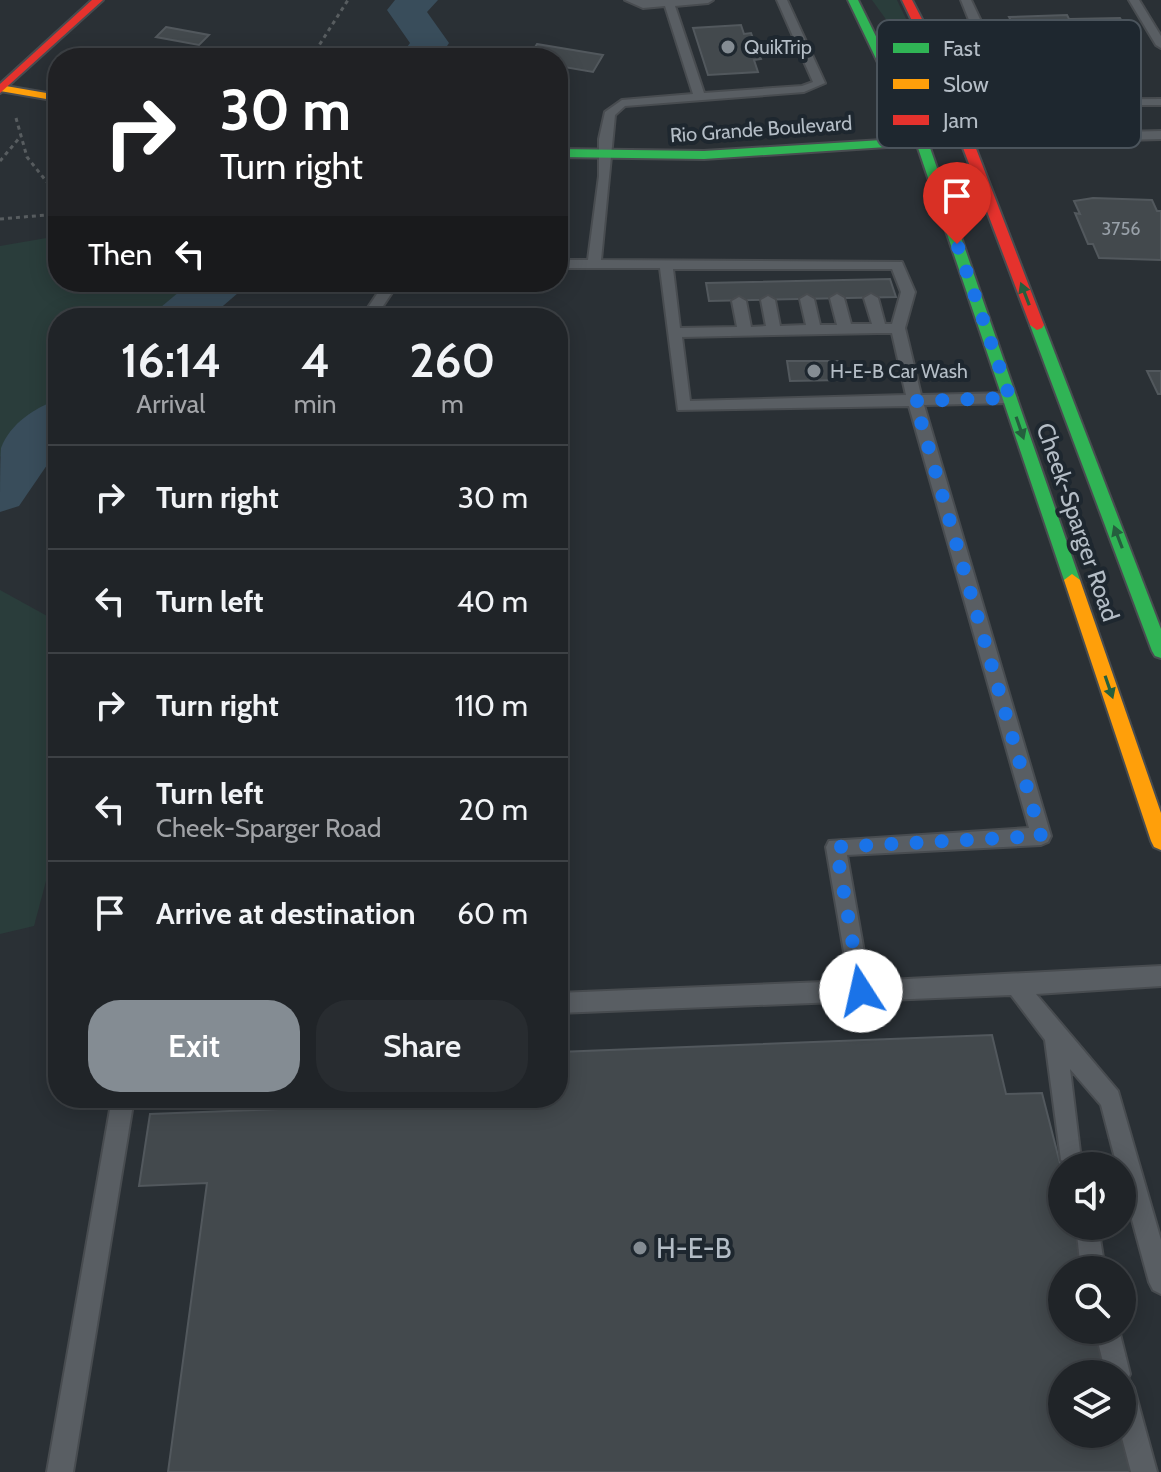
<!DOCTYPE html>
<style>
:root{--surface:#202428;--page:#282c30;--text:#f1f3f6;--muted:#a2a4a8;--line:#3d4145;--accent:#848c93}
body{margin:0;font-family:Cabin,sans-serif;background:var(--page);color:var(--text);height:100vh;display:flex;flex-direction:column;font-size:30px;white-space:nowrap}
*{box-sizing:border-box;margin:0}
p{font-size:26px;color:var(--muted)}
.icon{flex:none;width:44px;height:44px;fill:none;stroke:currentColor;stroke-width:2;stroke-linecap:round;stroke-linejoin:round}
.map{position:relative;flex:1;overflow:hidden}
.drawer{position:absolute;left:48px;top:308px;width:520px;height:800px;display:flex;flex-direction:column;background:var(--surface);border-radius:32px;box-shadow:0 4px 20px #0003,0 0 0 2px var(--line)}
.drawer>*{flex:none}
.banner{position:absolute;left:48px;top:48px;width:520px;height:244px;border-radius:32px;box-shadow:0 4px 20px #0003,0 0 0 2px var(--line);background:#202124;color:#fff;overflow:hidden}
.fabs{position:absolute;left:1048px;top:1152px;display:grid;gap:16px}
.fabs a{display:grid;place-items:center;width:88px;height:88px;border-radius:50%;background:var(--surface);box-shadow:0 4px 20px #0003,0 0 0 2px var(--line);font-size:40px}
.pin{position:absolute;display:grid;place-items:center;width:68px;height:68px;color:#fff;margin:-82px -34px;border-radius:50% 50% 50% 0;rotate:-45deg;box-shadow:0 0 8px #0007}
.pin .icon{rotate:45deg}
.me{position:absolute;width:88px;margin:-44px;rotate:350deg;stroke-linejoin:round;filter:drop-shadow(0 0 6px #0008)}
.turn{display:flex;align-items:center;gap:28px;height:168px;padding:0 40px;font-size:36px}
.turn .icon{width:104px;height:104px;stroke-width:2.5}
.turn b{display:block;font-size:56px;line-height:68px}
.then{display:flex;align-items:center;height:76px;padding:0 40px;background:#0003;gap:16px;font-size:30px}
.eta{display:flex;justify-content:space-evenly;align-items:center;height:136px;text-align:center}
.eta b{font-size:48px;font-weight:600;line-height:56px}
.cta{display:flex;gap:16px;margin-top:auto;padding:16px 40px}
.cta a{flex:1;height:92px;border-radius:32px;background:var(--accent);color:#fff;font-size:32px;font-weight:600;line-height:92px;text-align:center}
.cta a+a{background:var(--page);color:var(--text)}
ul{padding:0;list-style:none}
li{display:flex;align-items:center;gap:24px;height:104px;padding:0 40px;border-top:2px solid var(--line)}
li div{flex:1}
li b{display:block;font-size:30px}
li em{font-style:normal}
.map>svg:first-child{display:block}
.green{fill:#2a3d3b}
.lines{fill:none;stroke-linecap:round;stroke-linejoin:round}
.river{fill:#394d5b;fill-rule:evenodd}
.building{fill:#43494d;stroke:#52585d;stroke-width:2}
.lane-casing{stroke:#484c50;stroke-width:4}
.fast-casing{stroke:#484c50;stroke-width:4}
.slow-casing{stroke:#484c50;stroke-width:4}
.jam-casing{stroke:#484c50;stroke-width:4}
.path{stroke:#585d60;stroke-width:3;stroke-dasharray:4 4;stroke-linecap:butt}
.lane{fill:#595e63;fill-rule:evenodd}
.fast{fill:#30b455;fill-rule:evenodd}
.slow{fill:#ff9f0a;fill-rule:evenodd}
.jam{fill:#e5322d;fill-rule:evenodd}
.oneway{fill:#255f3e}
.route{stroke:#1a73e8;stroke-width:14;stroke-dasharray:0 25.2}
.poi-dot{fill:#848c93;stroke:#1e272f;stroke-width:3}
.labels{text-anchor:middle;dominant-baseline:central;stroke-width:8;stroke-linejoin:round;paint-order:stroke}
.far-number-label{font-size:18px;fill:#98a0a8}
.far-poi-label{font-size:20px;fill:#b4bdc6;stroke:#1e272f;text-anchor:start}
.far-street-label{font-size:20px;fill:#b4bdc6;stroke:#1e272f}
.street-label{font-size:24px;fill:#b4bdc6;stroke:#1e272f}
.near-poi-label{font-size:28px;fill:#b4bdc6;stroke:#1e272f;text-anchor:start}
.key{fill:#1e272f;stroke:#4b545c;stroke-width:2}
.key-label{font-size:22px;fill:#b4bdc6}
</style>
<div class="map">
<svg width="1161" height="1472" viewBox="0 0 1161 1472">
<rect width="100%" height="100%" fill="#2a3035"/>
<g class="green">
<path d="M872 0H897L919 46 943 115 940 117 935 116 885 18Z"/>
<path d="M58 236V282H198L156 318H58V401L0 457V246Z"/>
<path d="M0 590 58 622V836L34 926 0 934Z"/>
</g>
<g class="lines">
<g class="river">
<path d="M395 0H438L427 12 449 43 439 58H399L410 43 387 10Z"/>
<path d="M191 282H245L238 293 209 318H154L161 307Z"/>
<path d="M58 400V449L19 506 0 512C0 496 0 461 1 448 10 424 35 407 58 400Z"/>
</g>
</g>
<g class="building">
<path d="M1067 15 1069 19 1120 18 1129 33 1076 34 1085 51 1027 52 1009 17Z"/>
<path d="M741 25 744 34 751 33 761 59 754 60 758 72 708 75 693 28Z"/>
<path d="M166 27 209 35 199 45 156 37Z"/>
<path d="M537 44 603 55 593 72 558 66V58H528Z"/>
<path d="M1093 198 1152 200 1157 211H1161V260L1099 258 1093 244H1088L1075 213 1080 214 1074 201Z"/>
<path d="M890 279 896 297 709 301 706 283Z"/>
<path d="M787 361H838L842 380 790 381Z"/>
<path d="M1147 371H1161V394H1158Z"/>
<path d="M992 1035 1006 1094 1042 1093 1062 1171V1226H1076L1087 1270H1062V1330H1102L1113 1374H1062V1434H1122L1137 1472H168L207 1183 139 1186 150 1114 305 1108 306 1098H558V1052Z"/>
</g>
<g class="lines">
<g class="lane-casing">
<g id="lane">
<path d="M625 0H713L708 3 675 6 704 93 802 86 813 82 777 0H787L825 83 804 92 625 106 615 115 601 260 902 262 915 292 905 328 921 395 1010 393 1017 398 1010 403 924 405 1051 836 1048 842 1041 845 847 855 869 981 1161 966V986L1036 994 1118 1091 1161 1240V1294L1153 1290 1149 1282 1122 1183V1166H1117L1101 1105 1070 1069 1080 1152 1077 1160 1069 1163 1061 1160 1045 1040 1011 995 558 1013V993L849 981 826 847 829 841 1029 828 909 406 678 410 660 268H558V260H588L599 176V139L605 112 622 100 693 94 665 6 643 8ZM673 269H892L901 292 892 324H885L878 298 871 294 864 298 872 324H851L844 298 837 294 830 298 837 325H820L814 299 807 295 800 299 806 325 780 326 775 300 768 296 761 300 766 326 751 327 746 301 739 297 732 301 737 327 680 328ZM878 333H892L906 395 690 401 682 337Z"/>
<path d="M961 0H971L1018 100 1161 99V105H1010L982 51 932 53 926 50 932 47 979 45Z"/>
<path d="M1129 0H1139L1161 36V48L1156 45Z"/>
<path d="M1161 131V139L966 144 960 140 966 136Z"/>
<path d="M385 282H399L375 318H361Z"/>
<path d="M112 1098H134L73 1472H47Z"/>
<path d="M1076 1226H1098L1105 1270H1081Z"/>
<path d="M1095 1330H1119L1130 1374 1128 1378 1134 1388 1157 1472H1131L1121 1434 1122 1374H1106Z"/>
</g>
</g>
<g class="fast-casing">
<g id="fast">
<path d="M848 0H858L926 138 948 136 954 140 948 144 929 145 1080 580 1078 585 1072 586 1064 580 917 145 704 159 558 157V149L704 151 914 138Z"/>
<path d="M1037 320 1044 325 1161 629V658L1155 656 1152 651 1030 325Z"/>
</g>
</g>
<g class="slow-casing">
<g id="slow">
<path d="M0 85 58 95V101L0 91Z"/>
<path d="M1072 574 1080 580 1161 813V850L1154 847 1151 841 1064 580Z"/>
</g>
</g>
<g class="jam-casing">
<g id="jam">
<path d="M92 0H103L0 93V84Z"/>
<path d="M902 0H912L938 50 1044 325 1042 328 1037 330 1030 325 926 50Z"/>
</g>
</g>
<g class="path">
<path d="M311 58 348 0"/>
<path d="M16 118 27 157 58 196"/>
<path d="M0 161 21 136"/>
<path d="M0 219 58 214"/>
</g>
<use href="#lane" class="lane"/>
<use href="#fast" class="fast"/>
<use href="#slow" class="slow"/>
<use href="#jam" class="jam"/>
</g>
<defs><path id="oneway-solid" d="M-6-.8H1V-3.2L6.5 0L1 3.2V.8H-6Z" transform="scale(2)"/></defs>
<g class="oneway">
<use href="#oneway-solid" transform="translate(1025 294) rotate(-111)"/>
<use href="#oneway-solid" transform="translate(1020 428) rotate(71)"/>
<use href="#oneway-solid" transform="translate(1118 537) rotate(-111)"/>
<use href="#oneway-solid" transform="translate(1109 687) rotate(71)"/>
</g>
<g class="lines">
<path class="route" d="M861 991 836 847 1041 836 915 401 1010 398 957 244"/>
</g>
<g class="poi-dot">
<circle cx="728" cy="47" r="8"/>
<circle cx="814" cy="371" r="8"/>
<circle cx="640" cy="1248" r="8"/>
</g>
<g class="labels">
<g class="far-number-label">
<text x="1121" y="229">3756</text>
</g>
<g class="far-poi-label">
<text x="744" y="47">QuikTrip</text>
<text x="830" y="371">H-E-B Car Wash</text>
</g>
<g class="far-street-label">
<text transform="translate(761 129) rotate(-4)">Rio Grande Boulevard</text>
</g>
<g class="street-label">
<text transform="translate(1078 522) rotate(71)">Cheek-Sparger Road</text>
</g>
<g class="near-poi-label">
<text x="656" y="1248">H-E-B</text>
</g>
</g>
<rect x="877" y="20" width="264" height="128" rx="12" class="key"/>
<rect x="893" y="43" width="36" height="10" fill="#30b455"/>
<rect x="893" y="79" width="36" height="10" fill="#ff9f0a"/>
<rect x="893" y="115" width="36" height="10" fill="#e5322d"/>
<g class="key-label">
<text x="943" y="56">Fast</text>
<text x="943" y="92">Slow</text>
<text x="943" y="128">Jam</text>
</g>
</svg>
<div class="fabs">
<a><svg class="icon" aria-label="sound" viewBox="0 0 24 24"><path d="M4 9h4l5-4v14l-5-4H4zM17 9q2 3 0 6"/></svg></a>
<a><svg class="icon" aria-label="search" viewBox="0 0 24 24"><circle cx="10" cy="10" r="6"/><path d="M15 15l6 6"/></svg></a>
<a><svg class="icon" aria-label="layers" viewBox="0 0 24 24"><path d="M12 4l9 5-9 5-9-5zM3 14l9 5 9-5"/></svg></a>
</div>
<div class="pin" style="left:957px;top:244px;background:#d93025"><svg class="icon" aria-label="arrive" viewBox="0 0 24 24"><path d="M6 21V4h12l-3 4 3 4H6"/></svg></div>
<svg class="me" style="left:861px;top:991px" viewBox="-20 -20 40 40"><circle r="19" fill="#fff"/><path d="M0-13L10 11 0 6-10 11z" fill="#1a73e8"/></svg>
<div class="banner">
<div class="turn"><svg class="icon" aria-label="right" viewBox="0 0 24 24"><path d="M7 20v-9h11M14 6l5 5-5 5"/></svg><div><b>30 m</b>Turn right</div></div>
<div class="then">Then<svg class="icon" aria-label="left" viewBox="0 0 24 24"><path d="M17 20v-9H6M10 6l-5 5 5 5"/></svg></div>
</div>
<section class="drawer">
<div class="eta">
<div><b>16:14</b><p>Arrival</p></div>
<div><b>4</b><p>min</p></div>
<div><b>260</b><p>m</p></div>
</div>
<ul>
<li><svg class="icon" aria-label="right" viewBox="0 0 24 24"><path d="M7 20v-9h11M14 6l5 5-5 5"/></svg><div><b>Turn right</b></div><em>30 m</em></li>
<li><svg class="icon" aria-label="left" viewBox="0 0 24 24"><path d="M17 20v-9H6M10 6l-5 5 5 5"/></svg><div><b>Turn left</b></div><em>40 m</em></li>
<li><svg class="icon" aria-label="right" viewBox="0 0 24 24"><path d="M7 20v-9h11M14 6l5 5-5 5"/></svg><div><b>Turn right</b></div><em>110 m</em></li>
<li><svg class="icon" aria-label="left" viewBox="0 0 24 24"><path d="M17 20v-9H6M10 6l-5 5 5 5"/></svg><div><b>Turn left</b><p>Cheek-Sparger Road</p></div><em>20 m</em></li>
<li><svg class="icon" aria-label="arrive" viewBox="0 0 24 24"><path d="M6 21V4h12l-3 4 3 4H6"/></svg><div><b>Arrive at destination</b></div><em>60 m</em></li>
</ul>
<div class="cta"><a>Exit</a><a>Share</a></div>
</section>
</div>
